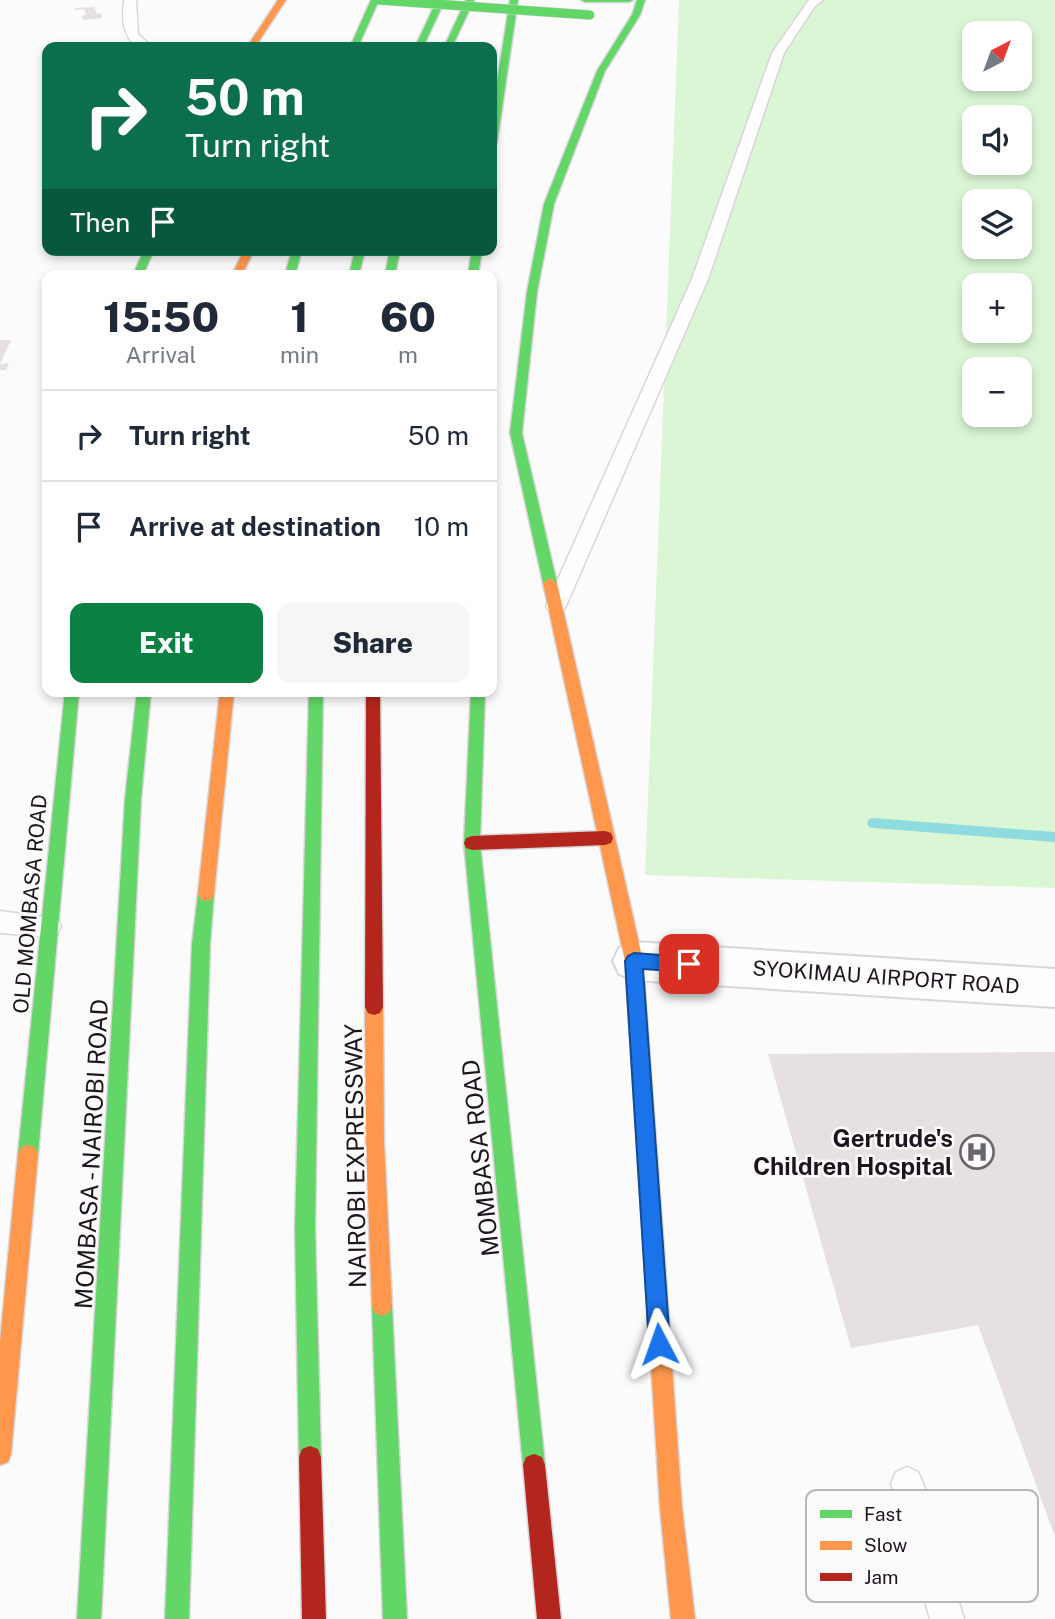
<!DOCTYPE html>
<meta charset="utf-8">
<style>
:root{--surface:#fff;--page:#f6f6f7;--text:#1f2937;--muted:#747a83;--line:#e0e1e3;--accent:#0b8043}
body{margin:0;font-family:"Public Sans",sans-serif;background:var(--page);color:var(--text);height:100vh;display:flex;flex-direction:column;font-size:26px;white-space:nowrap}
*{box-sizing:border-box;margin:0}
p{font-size:23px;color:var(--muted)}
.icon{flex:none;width:38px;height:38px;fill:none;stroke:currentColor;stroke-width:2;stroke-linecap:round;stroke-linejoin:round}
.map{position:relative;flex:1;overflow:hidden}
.drawer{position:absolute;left:42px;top:270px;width:455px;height:427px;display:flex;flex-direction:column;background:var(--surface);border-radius:14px;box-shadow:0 4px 10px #0003}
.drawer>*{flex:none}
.top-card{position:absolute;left:42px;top:42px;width:455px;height:214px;border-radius:14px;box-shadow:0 4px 10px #0003;background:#0b6e4f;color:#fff;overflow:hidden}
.needle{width:46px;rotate:41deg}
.controls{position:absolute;left:962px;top:21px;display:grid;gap:14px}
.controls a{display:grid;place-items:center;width:70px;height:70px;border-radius:14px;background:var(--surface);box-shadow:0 4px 10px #0003;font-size:35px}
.pin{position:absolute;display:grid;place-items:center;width:60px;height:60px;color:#fff;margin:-30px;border-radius:14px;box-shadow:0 4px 10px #0006}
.me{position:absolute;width:77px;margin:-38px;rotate:356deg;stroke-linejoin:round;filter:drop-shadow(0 0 5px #0008)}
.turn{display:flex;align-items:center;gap:24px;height:147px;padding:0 28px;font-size:32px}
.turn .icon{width:91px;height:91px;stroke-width:2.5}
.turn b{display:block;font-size:49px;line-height:60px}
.then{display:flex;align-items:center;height:66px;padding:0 28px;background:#0003;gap:14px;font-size:26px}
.eta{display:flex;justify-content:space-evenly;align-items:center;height:119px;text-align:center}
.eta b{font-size:42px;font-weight:800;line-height:49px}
.cta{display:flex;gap:14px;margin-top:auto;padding:14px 28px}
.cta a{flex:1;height:80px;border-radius:14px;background:var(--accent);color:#fff;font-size:28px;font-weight:800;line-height:80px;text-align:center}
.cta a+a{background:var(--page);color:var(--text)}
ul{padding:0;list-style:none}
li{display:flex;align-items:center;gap:21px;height:91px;padding:0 28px;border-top:2px solid var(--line)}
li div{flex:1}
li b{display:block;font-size:26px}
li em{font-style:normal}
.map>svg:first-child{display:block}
.green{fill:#dbf6d5;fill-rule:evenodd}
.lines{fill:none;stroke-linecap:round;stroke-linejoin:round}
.stream{fill:#8fdce0;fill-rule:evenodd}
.building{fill:#e7e0e0}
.lane-casing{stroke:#dad5da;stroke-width:3}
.street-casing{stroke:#dad5da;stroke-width:4}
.fast-casing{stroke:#dad5da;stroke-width:3}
.slow-casing{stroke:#dad5da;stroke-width:3}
.jam-casing{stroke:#dad5da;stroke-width:3}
.lane{fill:#fefefe;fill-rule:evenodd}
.street{fill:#fefefe;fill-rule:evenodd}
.fast{fill:#63d668;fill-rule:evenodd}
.slow{fill:#ff974d;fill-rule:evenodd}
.jam{fill:#b3261e;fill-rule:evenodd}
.fast-bridge-casing{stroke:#dad5da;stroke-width:10;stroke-linecap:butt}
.fast-bridge{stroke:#63d668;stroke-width:9}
.route{fill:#1a73e8;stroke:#114b97;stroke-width:2}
.labels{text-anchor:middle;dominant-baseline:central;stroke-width:5;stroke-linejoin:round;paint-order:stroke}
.street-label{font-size:21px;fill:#1e141e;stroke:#fbfbfb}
.near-poi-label{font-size:24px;font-weight:bold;fill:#1e141e;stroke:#fbfbfb;text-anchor:end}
.near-street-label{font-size:24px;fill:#1e141e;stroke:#fbfbfb}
.key{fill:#fbfbfb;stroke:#b9b6b9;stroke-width:2}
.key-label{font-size:19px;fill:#1e141e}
</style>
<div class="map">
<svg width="1055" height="1619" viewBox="0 0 1055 1619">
<rect width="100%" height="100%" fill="#fbfbfb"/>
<path class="green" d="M679 0H1055V888L645 875ZM975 33H1020V79H975ZM975 117H1020V163H975ZM975 201H1020V247H975ZM975 285H1020V331H975ZM975 369H1020V415H975Z"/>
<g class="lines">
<path class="stream" d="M873 818 1055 832V842L873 828 869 827 867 823 869 819Z"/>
</g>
<g class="building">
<path d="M94 7 97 14 101 13 102 18 83 20 82 16 86 15 84 9 75 10V8Z"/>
<path d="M0 340H11L0 364 9 363 6 370H0Z"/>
<path d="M1055 1052V1537L978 1325 851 1348 768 1054Z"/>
</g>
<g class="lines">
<g class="lane-casing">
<g id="lane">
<path d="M124 0H136L138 34 152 47H137C122 35 122 18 124 0Z"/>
<path d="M809 0H823L815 6 784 53 708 279 566 606 563 611H549L546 606 692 279 772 53Z"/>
<path d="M0 911 58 919 61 926 58 933 49 937 0 933Z"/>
<path d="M907 1467 918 1472 923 1483 964 1619H930L891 1483 896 1472Z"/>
</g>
</g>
<g class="street-casing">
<path id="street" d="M634 942 1055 969V1007L634 980 619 974 613 961 619 948Z"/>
</g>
<g class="fast-casing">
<g id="fast">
<path d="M371 0H379L358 47H350Z"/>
<path d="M437 0H445L423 47H415Z"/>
<path d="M466 0H474L452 47H444Z"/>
<path d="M510 0H518L497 142 492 145V114Z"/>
<path d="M581 0H633L629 2H585Z"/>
<path d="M637 0H645L640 15 605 71 554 204 537 292 522 433 557 583 550 588 543 583 510 433 527 292 544 204 597 71 632 15Z"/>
<path d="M144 250H154L143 275H133Z"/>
<path d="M292 250H302L295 275H285Z"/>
<path d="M355 250H365L359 275H349Z"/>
<path d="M390 250H400L395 275H385Z"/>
<path d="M472 250H482L478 275H468Z"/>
<path d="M65 691H79L38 1154 35 1161 28 1163 21 1161 18 1154Z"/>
<path d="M137 691H151L141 799 101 1619H77L125 799Z"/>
<path d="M309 691H323L315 1228 321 1457 318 1465 310 1468 302 1465 299 1457 295 1228Z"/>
<path d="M471 691H485L480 843 545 1465 542 1473 534 1476 526 1473 523 1465 464 843Z"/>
<path d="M206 887 212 889 214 894 210 944 189 1619H165L192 944 198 894 200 889Z"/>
<path d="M382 1296 389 1299 392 1306 407 1619H383L372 1306 375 1299Z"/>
</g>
</g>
<g class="slow-casing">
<g id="slow">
<path d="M278 0H286L255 47H247Z"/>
<path d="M244 250H254L242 275H232Z"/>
<path d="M550 578 557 583 643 961 647 1021 644 1027 638 1029 632 1027 629 1021 625 961 543 583Z"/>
<path d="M220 691H234L214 894 212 899 206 901 200 899 198 894Z"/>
<path d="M374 999 380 1001 383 1007 384 1142 392 1306 389 1313 382 1316 375 1313 372 1306 366 1142 365 1007 368 1001Z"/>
<path d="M28 1145 35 1147 38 1154 11 1454 8 1462 0 1465V1342L18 1154 21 1147Z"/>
<path d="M654 1242 661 1245 664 1252 682 1508 695 1619H671L660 1508 644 1252 647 1245Z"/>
</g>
</g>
<g class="jam-casing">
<g id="jam">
<path d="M366 691H380L383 1007 380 1013 374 1015 368 1013 365 1007Z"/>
<path d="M605 831 611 833 613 838 611 843 605 845 472 850 466 848 464 843 466 838 472 836Z"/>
<path d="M638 1013 644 1015 647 1021 664 1252 661 1259 654 1262 647 1259 644 1252 629 1021 632 1015Z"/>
<path d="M310 1446 318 1449 321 1457 326 1619H302L299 1457 302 1449Z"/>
<path d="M534 1454 542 1457 545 1465 561 1619H537L523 1465 526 1457Z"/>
</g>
</g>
<use href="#lane" class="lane"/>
<use href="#street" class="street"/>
<use href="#fast" class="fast"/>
<use href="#slow" class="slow"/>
<use href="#jam" class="jam"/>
<g class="fast-bridge-casing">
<path id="fast-bridge" d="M379 0 590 15"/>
</g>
<use href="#fast-bridge" class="fast-bridge"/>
</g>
<path class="route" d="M634 953 689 957 695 959 698 964 695 970 689 972 643 969 670 1344 667 1351 659 1355 652 1351 649 1344 625 961 628 956Z"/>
<defs>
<g id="hospital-ring" transform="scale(1.75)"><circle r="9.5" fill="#fbfbfb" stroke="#6b656b" stroke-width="1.5"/><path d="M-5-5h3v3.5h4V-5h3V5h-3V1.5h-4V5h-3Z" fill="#6b656b"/></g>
</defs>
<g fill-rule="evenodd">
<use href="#hospital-ring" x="977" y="1152"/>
</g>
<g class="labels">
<g class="street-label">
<text transform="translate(30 904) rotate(-85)">OLD MOMBASA ROAD</text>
<text transform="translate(886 977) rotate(4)">SYOKIMAU AIRPORT ROAD</text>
</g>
<g class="near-poi-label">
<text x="953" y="1138">Gertrude's<tspan x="953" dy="28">Children Hospital</tspan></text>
</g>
<g class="near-street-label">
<text transform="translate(91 1154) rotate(-87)">MOMBASA - NAIROBI ROAD</text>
<text transform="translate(355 1156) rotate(-91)">NAIROBI EXPRESSWAY</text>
<text transform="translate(480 1158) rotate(-96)">MOMBASA ROAD</text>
</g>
</g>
<rect x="806" y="1490" width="232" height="112" rx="10" class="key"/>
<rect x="820" y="1510" width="32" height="8" fill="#63d668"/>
<rect x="820" y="1541" width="32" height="9" fill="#ff974d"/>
<rect x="820" y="1573" width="32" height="8" fill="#b3261e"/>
<g class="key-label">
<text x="864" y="1521">Fast</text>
<text x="864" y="1552">Slow</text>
<text x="864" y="1584">Jam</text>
</g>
</svg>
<div class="controls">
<a><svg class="needle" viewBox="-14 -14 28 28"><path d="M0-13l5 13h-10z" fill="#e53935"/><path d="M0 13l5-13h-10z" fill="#747a83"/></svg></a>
<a><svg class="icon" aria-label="sound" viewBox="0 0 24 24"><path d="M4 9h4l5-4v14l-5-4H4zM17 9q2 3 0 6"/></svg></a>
<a><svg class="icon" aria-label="layers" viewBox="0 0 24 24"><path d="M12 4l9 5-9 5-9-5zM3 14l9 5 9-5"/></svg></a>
<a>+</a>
<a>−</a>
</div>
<div class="pin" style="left:689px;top:964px;background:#d93025"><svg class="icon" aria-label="arrive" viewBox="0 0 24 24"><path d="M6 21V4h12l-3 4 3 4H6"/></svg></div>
<svg class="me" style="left:659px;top:1344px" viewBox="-20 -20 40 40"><path d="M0-17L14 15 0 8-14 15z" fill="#1a73e8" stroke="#fff" stroke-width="4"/></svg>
<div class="top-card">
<div class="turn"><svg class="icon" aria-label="right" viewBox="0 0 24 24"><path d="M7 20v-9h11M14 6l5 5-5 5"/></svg><div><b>50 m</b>Turn right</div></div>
<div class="then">Then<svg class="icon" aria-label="arrive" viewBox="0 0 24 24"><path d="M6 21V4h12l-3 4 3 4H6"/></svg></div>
</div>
<section class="drawer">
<div class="eta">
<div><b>15:50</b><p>Arrival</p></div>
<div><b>1</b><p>min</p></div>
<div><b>60</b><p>m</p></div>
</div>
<ul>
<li><svg class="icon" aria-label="right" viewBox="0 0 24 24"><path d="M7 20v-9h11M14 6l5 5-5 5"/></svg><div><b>Turn right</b></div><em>50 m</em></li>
<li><svg class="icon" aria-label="arrive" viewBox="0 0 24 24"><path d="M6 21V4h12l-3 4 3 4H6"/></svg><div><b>Arrive at destination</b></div><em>10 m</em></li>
</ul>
<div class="cta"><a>Exit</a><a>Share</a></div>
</section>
</div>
